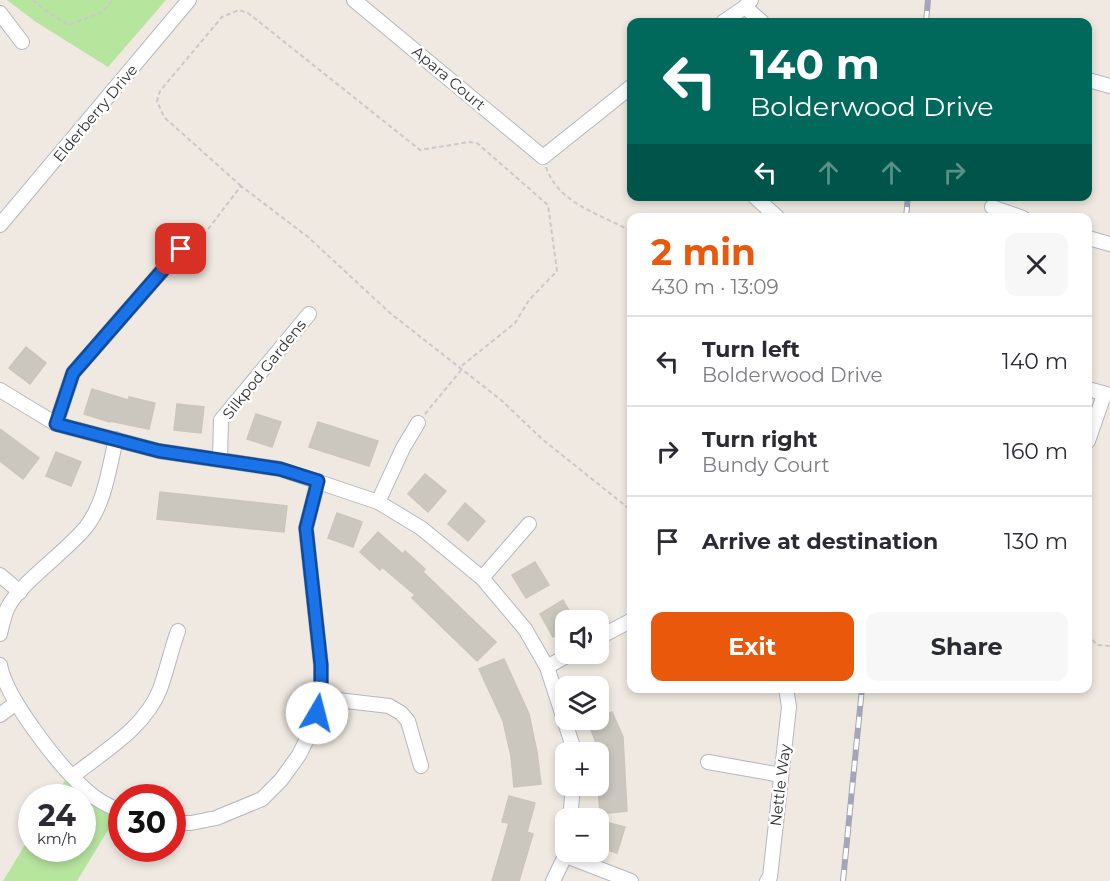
<!DOCTYPE html>
<meta charset="utf-8">
<style>
:root{--surface:#fff;--page:#f7f7f7;--text:#2b2b33;--muted:#7c7c81;--line:#e1e1e2;--accent:#ea580c}
body{margin:0;font-family:Montserrat,sans-serif;background:var(--page);color:var(--text);height:100vh;display:flex;flex-direction:column;font-size:22px;white-space:nowrap}
*{box-sizing:border-box;margin:0}
p{font-size:20px;color:var(--muted)}
.icon{flex:none;width:33px;height:33px;fill:none;stroke:currentColor;stroke-width:2;stroke-linecap:round;stroke-linejoin:round}
.map{position:relative;flex:1;overflow:hidden}
.panel{position:absolute;left:627px;top:213px;width:465px;height:480px;display:flex;flex-direction:column;background:var(--surface);border-radius:12px;box-shadow:0 3px 9px #0003}
.panel>*{flex:none}
.hud{position:absolute;left:627px;top:18px;width:465px;height:183px;border-radius:12px;box-shadow:0 3px 9px #0003;background:#00695c;color:#fff;overflow:hidden}
.controls{position:absolute;left:555px;top:610px;display:grid;gap:12px}
.controls a{display:grid;place-items:center;width:54px;height:54px;border-radius:12px;background:var(--surface);box-shadow:0 3px 9px #0003;font-size:30px}
.speed{position:absolute;left:18px;top:784px;display:flex;gap:12px;font-size:30px;font-weight:700;text-align:center}
.speed>*{display:grid;place-content:center;width:78px;height:78px;border-radius:50%;background:var(--surface);box-shadow:0 3px 9px #0003;line-height:1}
.speed small{font-size:15px;font-weight:400}
.speed .limit{border:9px solid #d22;background:#fff;color:#111}
.pin{position:absolute;display:grid;place-items:center;width:51px;height:51px;color:#fff;margin:-26px;border-radius:12px;box-shadow:0 3px 9px #0006}
.me{position:absolute;width:66px;margin:-33px;rotate:8deg;stroke-linejoin:round;filter:drop-shadow(0 0 4px #0008)}
.turn{display:flex;align-items:center;gap:21px;height:126px;padding:0 24px;font-size:27px}
.turn .icon{width:78px;height:78px;stroke-width:2.5}
.turn b{display:block;font-size:42px;line-height:51px}
.lanes{display:flex;align-items:center;height:57px;padding:0 24px;background:#0003;justify-content:center;gap:30px;direction:ltr}
.lanes .off{opacity:.35}
.round{display:grid;place-items:center;flex:none;width:63px;height:63px;border-radius:12px;background:var(--page)}
.summary{display:flex;align-items:center;justify-content:space-between;height:102px;padding:0 24px}
h1{font-size:36px;font-weight:700;line-height:45px;color:var(--accent)}
.cta{display:flex;gap:12px;margin-top:auto;padding:12px 24px}
.cta a{flex:1;height:69px;border-radius:12px;background:var(--accent);color:#fff;font-size:24px;font-weight:700;line-height:69px;text-align:center}
.cta a+a{background:var(--page);color:var(--text)}
ul{padding:0;list-style:none}
li{display:flex;align-items:center;gap:18px;height:90px;padding:0 24px;border-top:2px solid var(--line)}
li div{flex:1}
li b{display:block;font-size:22px}
li em{font-style:normal}
.map>svg:first-child{display:block}
.green{fill:#b6e59e}
.building{fill:#cbc7bf;stroke:#cbc5ba;stroke-width:1.5}
.lines{fill:none;stroke-linecap:round;stroke-linejoin:round}
.minor-casing{stroke:#b4b7c1;stroke-width:16}
.path{stroke:#c9c9c9;stroke-width:2;stroke-dasharray:4.5 3;stroke-linecap:butt}
.minor{stroke:#fff;stroke-width:14}
.rail-casing{stroke:#a3a6b8;stroke-width:6}
.rail{stroke:#fff;stroke-width:4;stroke-dasharray:11;stroke-linecap:butt}
.route-casing{stroke:#114b97;stroke-width:15}
.route{stroke:#1a73e8;stroke-width:10}
.labels{text-anchor:middle;dominant-baseline:central;stroke-width:5;stroke-linejoin:round;paint-order:stroke}
.street-label{font-size:15px;fill:#2e2e2e;stroke:#fff}
</style>
<div class="map">
<svg width="1110" height="881" viewBox="0 0 1110 881">
<rect width="100%" height="100%" fill="#efe9e1"/>
<g class="green">
<path d="M7 0H166L108 67 36 22Z"/>
<path d="M71 771 119 812 77 881H3L31 835 32 849H82V798H54Z"/>
</g>
<g class="building">
<path d="M26 347 46 363 30 384 9 368Z"/>
<path d="M92 389 128 400 129 397 155 403 149 429 110 421V422L84 414Z"/>
<path d="M177 404 204 407 201 433 174 430Z"/>
<path d="M256 414 281 422 272 447 247 439Z"/>
<path d="M318 422 378 441 369 466 309 447Z"/>
<path d="M0 429 39 458 23 479 0 461Z"/>
<path d="M56 452 81 462 71 486 46 476Z"/>
<path d="M425 474 446 491 428 512 408 494Z"/>
<path d="M160 492 287 506 284 532 157 519Z"/>
<path d="M465 503 485 521 468 541 448 524Z"/>
<path d="M337 513 362 522 353 547 328 538Z"/>
<path d="M378 532 403 554 405 551 425 569 423 572 496 642 477 661 412 598 415 595 382 567 380 570 360 552Z"/>
<path d="M535 562 549 585 526 598 512 575Z"/>
<path d="M563 600 575 621H566V630L553 637 540 614Z"/>
<path d="M504 659 529 714 537 752 541 784 514 787 511 756 503 721 479 669Z"/>
<path d="M612 712 623 737 627 811 600 814 598 787H600L598 748 588 722 598 720V718Z"/>
<path d="M509 796 535 803 527 832 533 834 519 881H492L509 823 502 822Z"/>
<path d="M598 820 625 827 617 853 598 847Z"/>
</g>
<g class="lines">
<g class="minor-casing">
<g id="minor">
<path d="M354 0 543 157 632 86"/>
<path d="M745 7 762 22"/>
<path d="M0 13 22 42"/>
<path d="M723 22 745 7 751 0"/>
<path d="M1088 80 1110 86"/>
<path d="M754 196 778 218"/>
<path d="M992 207 1023 218"/>
<path d="M0 225 189 0"/>
<path d="M1088 238 1110 244"/>
<path d="M1088 389 1110 395"/>
<path d="M0 390 56 424 159 451 280 469 378 502 421 528 482 578 525 629 547 667 575 753"/>
<path d="M56 424 73 373 181 249"/>
<path d="M1088 441 1104 395"/>
<path d="M220 460 221 420 309 314"/>
<path d="M378 502 403 448 418 423"/>
<path d="M0 575 20 592"/>
<path d="M482 578 529 524"/>
<path d="M0 634C2 625 4 615 8 607 21 582 66 552 86 527 105 503 109 468 116 439"/>
<path d="M598 638 632 620"/>
<path d="M0 665C6 699 60 767 86 790 96 800 109 806 122 812"/>
<path d="M547 667 570 654"/>
<path d="M321 698 389 706 401 713 408 721 421 766"/>
<path d="M0 715 16 703"/>
<path d="M708 762 781 775"/>
<path d="M73 776C104 751 145 728 160 689 167 670 171 650 178 631"/>
<path d="M570 819 573 786"/>
<path d="M172 823H191L216 818 262 799 281 780 299 755 312 729 321 698V665L306 528 318 481"/>
<path d="M566 856 631 881"/>
<path d="M553 881 567 852"/>
<path d="M767 881 770 877 789 707 786 688"/>
</g>
</g>
<g class="path">
<path d="M33 0 46 11 69 25 102 12 113 0"/>
<path d="M546 167C559 205 600 213 632 232"/>
<path d="M241 186 164 117 157 101 160 91 222 17 239 10 248 13 420 150 469 142 477 143 548 205 557 271 529 300 515 323 459 368"/>
<path d="M191 243 202 237 241 186 308 237 390 313 501 400 542 439 632 511"/>
<path d="M425 414 462 369"/>
<path d="M1088 634 1097 645 1110 646"/>
</g>
<use href="#minor" class="minor"/>
<g class="rail-casing">
<g id="rail">
<path d="M926 22 928 0"/>
<path d="M906 218 908 196"/>
<path d="M843 881 862 688"/>
</g>
</g>
<use href="#rail" class="rail"/>
</g>
<g class="lines">
<g class="route-casing">
<path id="route" d="M181 249 73 373 56 424 159 451 280 469 318 481 306 528 321 665V698L317 713"/>
</g>
<use href="#route" class="route"/>
</g>
<g class="labels">
<g class="street-label">
<text transform="translate(449 78) rotate(40)">Apara Court</text>
<text transform="translate(95 113) rotate(-50)">Elderberry Drive</text>
<text transform="translate(264 369) rotate(-51)">Silkpod Gardens</text>
<text transform="translate(780 785) rotate(-83)">Nettle Way</text>
</g>
</g>
</svg>
<div class="controls">
<a><svg class="icon" aria-label="sound" viewBox="0 0 24 24"><path d="M4 9h4l5-4v14l-5-4H4zM17 9q2 3 0 6"/></svg></a>
<a><svg class="icon" aria-label="layers" viewBox="0 0 24 24"><path d="M12 4l9 5-9 5-9-5zM3 14l9 5 9-5"/></svg></a>
<a>+</a>
<a>−</a>
</div>
<div class="speed"><div>24<small>km/h</small></div><div class="limit">30</div></div>
<div class="pin" style="left:181px;top:249px;background:#d93025"><svg class="icon" aria-label="arrive" viewBox="0 0 24 24"><path d="M6 21V4h12l-3 4 3 4H6"/></svg></div>
<svg class="me" style="left:317px;top:713px" viewBox="-20 -20 40 40"><circle r="19" fill="#fff"/><path d="M0-13L10 11 0 6-10 11z" fill="#1a73e8"/></svg>
<div class="hud">
<div class="turn"><svg class="icon" aria-label="left" viewBox="0 0 24 24"><path d="M17 20v-9H6M10 6l-5 5 5 5"/></svg><div><b>140 m</b>Bolderwood Drive</div></div>
<div class="lanes"><svg class="icon" aria-label="left" viewBox="0 0 24 24"><path d="M17 20v-9H6M10 6l-5 5 5 5"/></svg><svg class="icon off" aria-label="ahead" viewBox="0 0 24 24"><path d="M12 20V5M6 11l6-6 6 6"/></svg><svg class="icon off" aria-label="ahead" viewBox="0 0 24 24"><path d="M12 20V5M6 11l6-6 6 6"/></svg><svg class="icon off" aria-label="right" viewBox="0 0 24 24"><path d="M7 20v-9h11M14 6l5 5-5 5"/></svg></div>
</div>
<section class="panel">
<div class="summary"><div><h1>2 min</h1><p>430 m · 13:09</p></div><a class="round"><svg class="icon" aria-label="close" viewBox="0 0 24 24"><path d="M6 6l12 12M18 6L6 18"/></svg></a></div>
<ul>
<li><svg class="icon" aria-label="left" viewBox="0 0 24 24"><path d="M17 20v-9H6M10 6l-5 5 5 5"/></svg><div><b>Turn left</b><p>Bolderwood Drive</p></div><em>140 m</em></li>
<li><svg class="icon" aria-label="right" viewBox="0 0 24 24"><path d="M7 20v-9h11M14 6l5 5-5 5"/></svg><div><b>Turn right</b><p>Bundy Court</p></div><em>160 m</em></li>
<li><svg class="icon" aria-label="arrive" viewBox="0 0 24 24"><path d="M6 21V4h12l-3 4 3 4H6"/></svg><div><b>Arrive at destination</b></div><em>130 m</em></li>
</ul>
<div class="cta"><a>Exit</a><a>Share</a></div>
</section>
</div>
